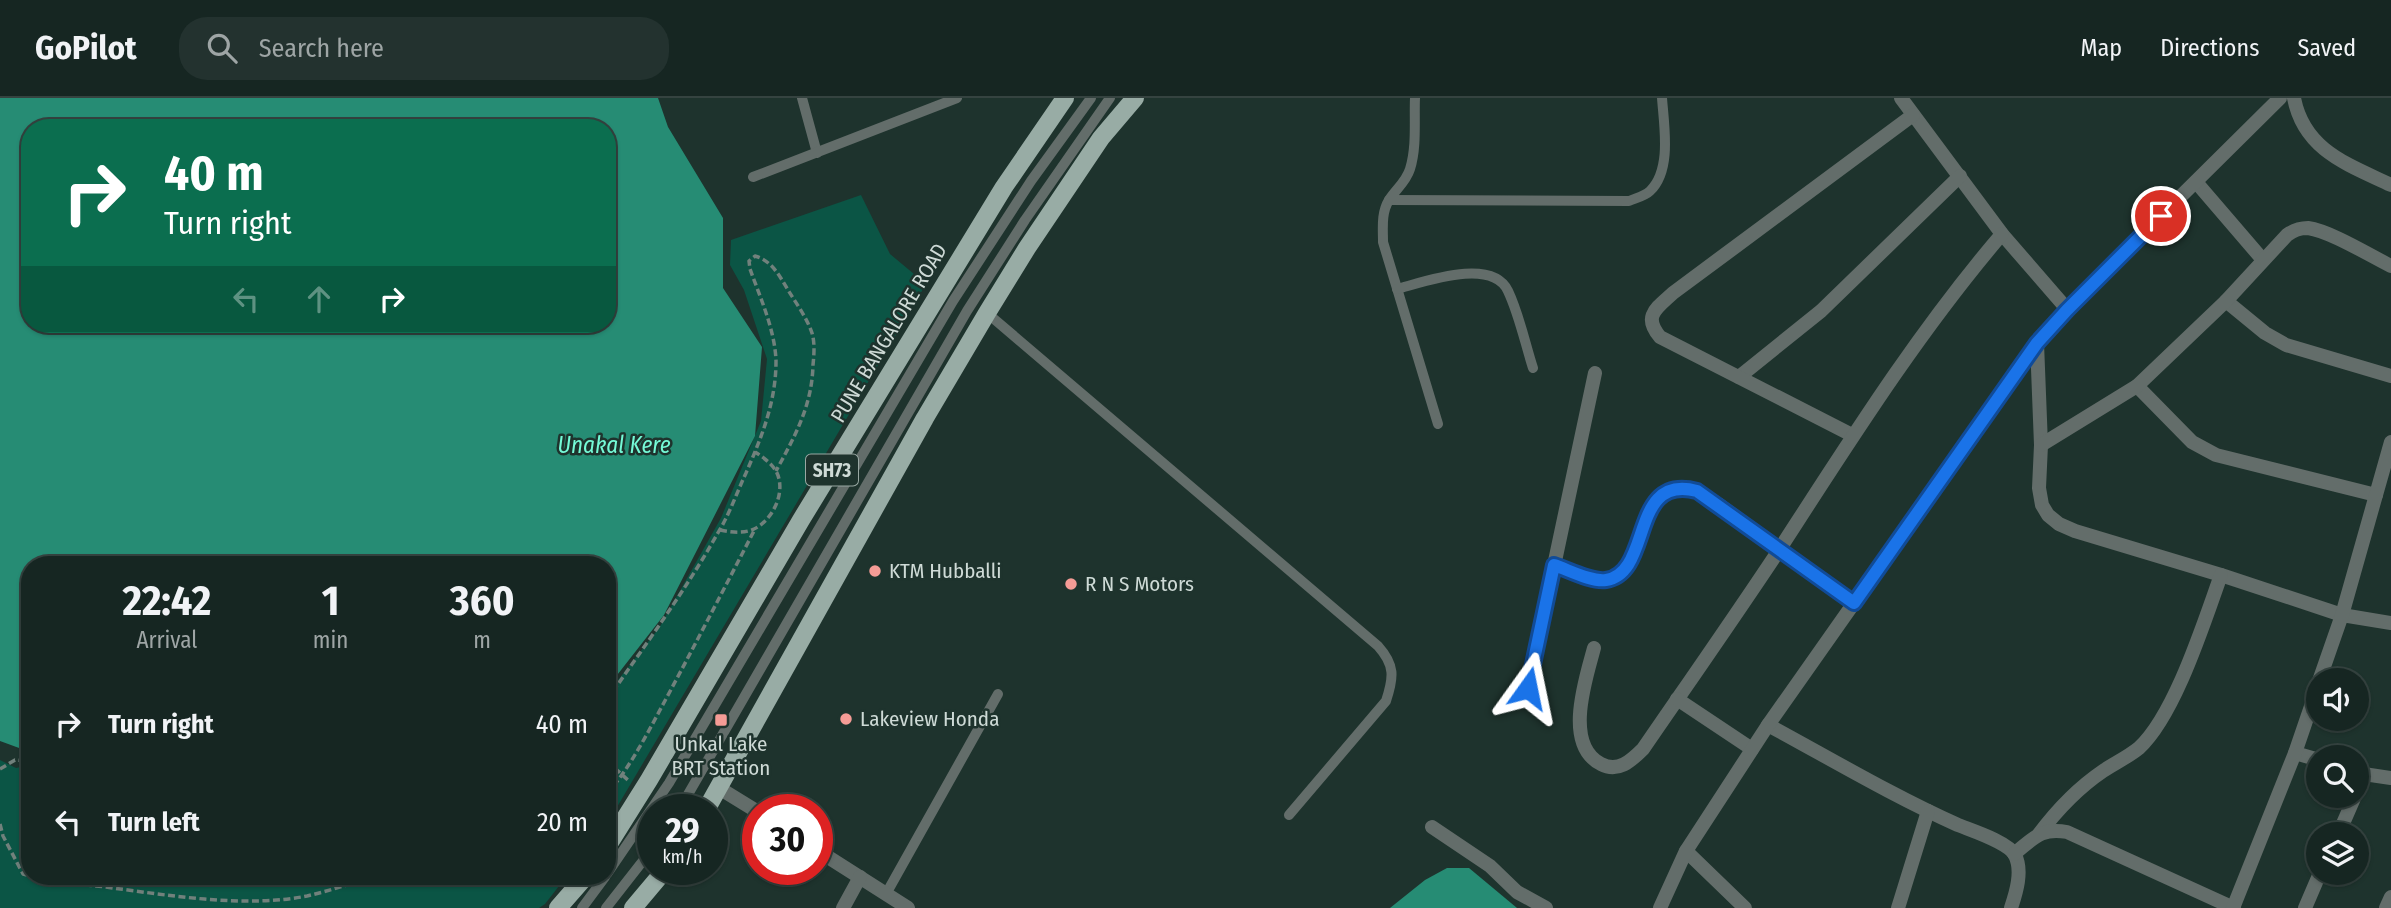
<!DOCTYPE html>
<style>
:root{--surface:#162622;--page:#23322f;--text:#f1f3f6;--muted:#9ea5a5;--line:#354340}
body{margin:0;font-family:"Fira Sans Condensed",sans-serif;background:var(--page);color:var(--text);height:100vh;display:flex;flex-direction:column;font-size:26px;white-space:nowrap}
*{box-sizing:border-box;margin:0}
p{font-size:23px;color:var(--muted)}
.icon{flex:none;width:38px;height:38px;fill:none;stroke:currentColor;stroke-width:2;stroke-linecap:round;stroke-linejoin:round}
.map{position:relative;flex:1;overflow:hidden}
.details{position:absolute;left:21px;top:458px;width:595px;height:329px;display:flex;flex-direction:column;background:var(--surface);border-radius:28px;box-shadow:0 2px 5px #0004,0 0 0 2px var(--line)}
.details>*{flex:none}
.hud{position:absolute;left:21px;top:21px;width:595px;height:214px;border-radius:28px;box-shadow:0 2px 5px #0004,0 0 0 2px var(--line);background:#0b6e4f;color:#fff;overflow:hidden}
.tools{position:absolute;left:2306px;top:570px;display:grid;gap:14px}
.tools a{display:grid;place-items:center;width:63px;height:63px;border-radius:50%;background:var(--surface);box-shadow:0 2px 5px #0004,0 0 0 2px var(--line);font-size:35px}
.speed{position:absolute;left:637px;top:696px;display:flex;gap:14px;font-size:35px;font-weight:700;text-align:center}
.speed>*{display:grid;place-content:center;width:91px;height:91px;border-radius:50%;background:var(--surface);box-shadow:0 2px 5px #0004,0 0 0 2px var(--line);line-height:1}
.speed small{font-size:18px;font-weight:400}
.speed .limit{border:10px solid #d22;background:#fff;color:#111}
.pin{position:absolute;display:grid;place-items:center;width:60px;height:60px;color:#fff;margin:-30px;border:4px solid #fff;border-radius:50%;box-shadow:0 2px 7px #0007}
.me{position:absolute;width:77px;margin:-38px;rotate:12deg;stroke-linejoin:round;filter:drop-shadow(0 0 5px #0008)}
.turn{display:flex;align-items:center;gap:24px;height:147px;padding:0 28px;font-size:32px}
.turn .icon{width:91px;height:91px;stroke-width:2.5}
.turn b{display:block;font-size:49px;line-height:60px}
.lanes{display:flex;align-items:center;height:66px;padding:0 28px;background:#0003;justify-content:center;gap:35px;direction:ltr}
.lanes .off{opacity:.35}
.eta{display:flex;justify-content:space-evenly;align-items:center;height:119px;text-align:center}
.eta b{font-size:42px;font-weight:700;line-height:49px}
ul{padding:0;list-style:none}
li{display:flex;align-items:center;gap:21px;height:98px;padding:0 28px}
li div{flex:1}
li b{display:block;font-size:26px}
li em{font-style:normal}
header{display:flex;align-items:center;gap:42px;box-sizing:border-box;height:98px;padding:0 35px;background:var(--surface);border-bottom:2px solid var(--line)}
header strong{font-size:33px}
nav{display:flex;gap:38px;margin-inline-start:auto;font-size:24px}
.search{width:490px;height:63px;background:var(--page);display:flex;align-items:center;gap:18px;box-sizing:border-box;padding:0 24px;border-radius:28px;color:var(--muted);font-size:26px}
.map>svg:first-child{display:block}
.green{fill:#0b5545}
.water{fill:#268c74;fill-rule:evenodd}
.lines{fill:none;stroke-linecap:round;stroke-linejoin:round}
.path{stroke:#71817c;stroke-width:3.5;stroke-dasharray:7 3.5;stroke-linecap:butt}
.service{stroke:#636d6a;stroke-width:10}
.minor{stroke:#636d6a;stroke-width:14}
.primary{stroke:#98aca5;stroke-width:18}
.route-casing{stroke:#114b97;stroke-width:18}
.route{stroke:#1a73e8;stroke-width:12}
.poi-dot{fill:#f59c96;stroke:#1e332d;stroke-width:2.5}
.labels{text-anchor:middle;dominant-baseline:central;stroke-width:5;stroke-linejoin:round;paint-order:stroke}
.shield{fill:#1e332d;stroke:#99a8a3;stroke-width:2}
.shield-label{font-size:19px;font-weight:bold;fill:#cedad6}
.street-label{font-size:21px;fill:#cedad6;stroke:#1e332d}
.poi-label{font-size:21px;fill:#cedad6;stroke:#1e332d;text-anchor:start}
.water-label{font-size:23px;font-style:italic;fill:#75fad7;stroke:#1e332d}
</style>
<header>
<strong>GoPilot</strong>
<div class="search"><svg class="icon" aria-label="search" viewBox="0 0 24 24"><circle cx="10" cy="10" r="6"/><path d="M15 15l6 6"/></svg>Search here</div>
<nav><a>Map</a><a>Directions</a><a>Saved</a></nav>
</header>
<div class="map">
<svg width="2391" height="810" viewBox="0 0 2391 810">
<rect width="100%" height="100%" fill="#1e332d"/>
<g class="green">
<path d="M861 97 890 156 926 186 607 726V596L659 530 721 420 761 323 767 261 744 192 730 167 731 142Z"/>
<path d="M0 662 16 670 30 667V779H566L545 806 539 810H0Z"/>
</g>
<g class="water">
<path d="M0 0H658L668 29 723 120V190L762 249 755 338 664 517 607 590V467H30V654L0 643ZM30 30H607V226H30Z"/>
<path d="M1447 770H1469L1517 810H1390L1425 782Z"/>
</g>
<g class="lines">
<g class="path">
<path d="M720 432C731 434 743 436 754 431 773 422 787 393 776 373 771 365 763 359 755 354"/>
<path d="M607 602C645 547 686 492 719 433 730 415 737 394 746 375 762 338 776 304 776 263 775 232 760 199 750 171L749 163 755 158C772 163 779 177 788 192 796 205 807 220 812 235 815 245 814 257 813 267 812 308 795 338 776 373"/>
<path d="M607 663 629 683"/>
<path d="M0 671 15 662 30 663"/>
<path d="M607 696C632 667 649 632 667 599 697 543 726 487 755 431"/>
<path d="M0 726 3 738 23 776 30 778"/>
<path d="M33 779C59 787 86 786 113 790 173 798 247 810 307 798 329 793 352 785 374 779"/>
</g>
<g class="service">
<path d="M802 0 817 55"/>
<path d="M1415 0C1414 22 1417 49 1410 71 1406 84 1396 91 1389 102 1381 115 1383 130 1383 144L1438 326"/>
<path d="M753 79 957 0"/>
<path d="M1389 102 1629 103C1636 100 1645 98 1650 93 1672 72 1664 28 1662 0"/>
<path d="M1397 191C1424 184 1492 159 1508 193 1519 216 1525 245 1533 270"/>
<path d="M987 215 1378 548C1395 567 1394 579 1386 603L1289 717"/>
<path d="M679 712 967 213 1025 122 1110 0"/>
<path d="M607 776 669 685 953 203 1031 83 1091 0"/>
<path d="M886 796 998 596"/>
<path d="M582 810 605 779"/>
<path d="M606 810 653 750"/>
</g>
<g class="minor">
<path d="M1901 0 2002 136 2067 211"/>
<path d="M2294 0C2304 52 2347 66 2391 87"/>
<path d="M2196 84 2263 162"/>
<path d="M2226 203 2265 235 2286 247 2391 278"/>
<path d="M2037 245 2041 347 2039 390 2042 407 2048 417 2059 426 2075 433 2221 477 2342 517 2391 525"/>
<path d="M1739 279 1821 213 1960 78"/>
<path d="M2137 288 2192 344 2216 357 2376 397"/>
<path d="M1852 337 1660 239C1642 218 1657 210 1673 195L1913 17"/>
<path d="M2041 347 2137 288 2226 203 2287 137C2294 132 2299 130 2308 130 2330 133 2369 157 2391 168"/>
<path d="M1554 467C1569 472 1591 484 1606 482 1646 477 1633 404 1674 392 1682 390 1688 389 1695 392 1703 395 1711 402 1718 406L1854 505"/>
<path d="M1594 550C1586 580 1563 647 1601 666 1618 675 1631 663 1643 651 1689 584 1736 517 1781 449 1851 341 1919 233 2002 136"/>
<path d="M2319 583 2342 517 2391 344"/>
<path d="M1528 590 1595 275"/>
<path d="M1677 601 1752 651"/>
<path d="M1768 627C1831 661 1893 698 1958 727 1973 733 2008 744 2015 757 2023 773 2016 795 2011 810"/>
<path d="M2295 655 2319 662"/>
<path d="M2357 675 2391 680"/>
<path d="M719 690 758 714"/>
<path d="M1432 729 1490 768 1517 794 1546 810"/>
<path d="M2039 736C2057 712 2078 690 2103 673 2115 665 2128 659 2139 650 2175 617 2204 524 2221 477"/>
<path d="M2338 737 2355 698"/>
<path d="M817 752 908 810"/>
<path d="M1686 753 1745 810"/>
<path d="M2014 756C2033 741 2041 729 2067 734L2234 810"/>
<path d="M843 810 860 779"/>
<path d="M1660 810 1686 753 1768 627 2037 245 2067 211 2280 0"/>
<path d="M1898 810 1928 713"/>
<path d="M2233 810 2295 655 2319 585"/>
<path d="M2305 810 2320 775"/>
<path d="M2386 810 2391 799"/>
</g>
<g class="primary">
<path d="M706 712 925 320 987 215 1027 150 1101 40 1135 0"/>
<path d="M607 749 649 682 801 422 1004 89 1065 0"/>
<path d="M558 810 585 779"/>
<path d="M633 810 665 772"/>
</g>
</g>
<g class="lines">
<g class="route-casing">
<path id="route" d="M1528 590 1554 467C1569 472 1591 484 1606 482 1653 475 1629 375 1697 393L1854 505 2037 245 2067 212 2161 118"/>
</g>
<use href="#route" class="route"/>
</g>
<g class="poi-dot">
<circle cx="875" cy="473" r="7"/>
<circle cx="1071" cy="486" r="7"/>
<circle cx="846" cy="621" r="7"/>
<rect x="714" y="615" width="14" height="14" rx="3.5"/>
</g>
<g class="labels">
<rect class="shield" x="806" y="356.5" width="52" height="31" rx="5"/>
<g class="shield-label">
<text x="832" y="372">SH73</text>
</g>
<g class="street-label">
<text transform="translate(889 235) rotate(-59)">PUNE BANGALORE ROAD</text>
</g>
<g class="poi-label">
<text x="889" y="473">KTM Hubballi</text>
<text x="1085" y="486">R N S Motors</text>
<text x="860" y="621">Lakeview Honda</text>
<text x="721" y="646" text-anchor="middle">Unkal Lake<tspan x="721" dy="24">BRT Station</tspan></text>
</g>
<g class="water-label">
<text x="614" y="347">Unakal Kere</text>
</g>
</g>
</svg>
<div class="tools">
<a><svg class="icon" aria-label="sound" viewBox="0 0 24 24"><path d="M4 9h4l5-4v14l-5-4H4zM17 9q2 3 0 6"/></svg></a>
<a><svg class="icon" aria-label="search" viewBox="0 0 24 24"><circle cx="10" cy="10" r="6"/><path d="M15 15l6 6"/></svg></a>
<a><svg class="icon" aria-label="layers" viewBox="0 0 24 24"><path d="M12 4l9 5-9 5-9-5zM3 14l9 5 9-5"/></svg></a>
</div>
<div class="speed"><div>29<small>km/h</small></div><div class="limit">30</div></div>
<div class="pin" style="left:2161px;top:118px;background:#d93025"><svg class="icon" aria-label="arrive" viewBox="0 0 24 24"><path d="M6 21V4h12l-3 4 3 4H6"/></svg></div>
<svg class="me" style="left:1528px;top:590px" viewBox="-20 -20 40 40"><path d="M0-17L14 15 0 8-14 15z" fill="#1a73e8" stroke="#fff" stroke-width="4"/></svg>
<div class="hud">
<div class="turn"><svg class="icon" aria-label="right" viewBox="0 0 24 24"><path d="M7 20v-9h11M14 6l5 5-5 5"/></svg><div><b>40 m</b>Turn right</div></div>
<div class="lanes"><svg class="icon off" aria-label="left" viewBox="0 0 24 24"><path d="M17 20v-9H6M10 6l-5 5 5 5"/></svg><svg class="icon off" aria-label="ahead" viewBox="0 0 24 24"><path d="M12 20V5M6 11l6-6 6 6"/></svg><svg class="icon" aria-label="right" viewBox="0 0 24 24"><path d="M7 20v-9h11M14 6l5 5-5 5"/></svg></div>
</div>
<section class="details">
<div class="eta">
<div><b>22:42</b><p>Arrival</p></div>
<div><b>1</b><p>min</p></div>
<div><b>360</b><p>m</p></div>
</div>
<ul>
<li><svg class="icon" aria-label="right" viewBox="0 0 24 24"><path d="M7 20v-9h11M14 6l5 5-5 5"/></svg><div><b>Turn right</b></div><em>40 m</em></li>
<li><svg class="icon" aria-label="left" viewBox="0 0 24 24"><path d="M17 20v-9H6M10 6l-5 5 5 5"/></svg><div><b>Turn left</b></div><em>20 m</em></li>
</ul>
</section>
</div>
